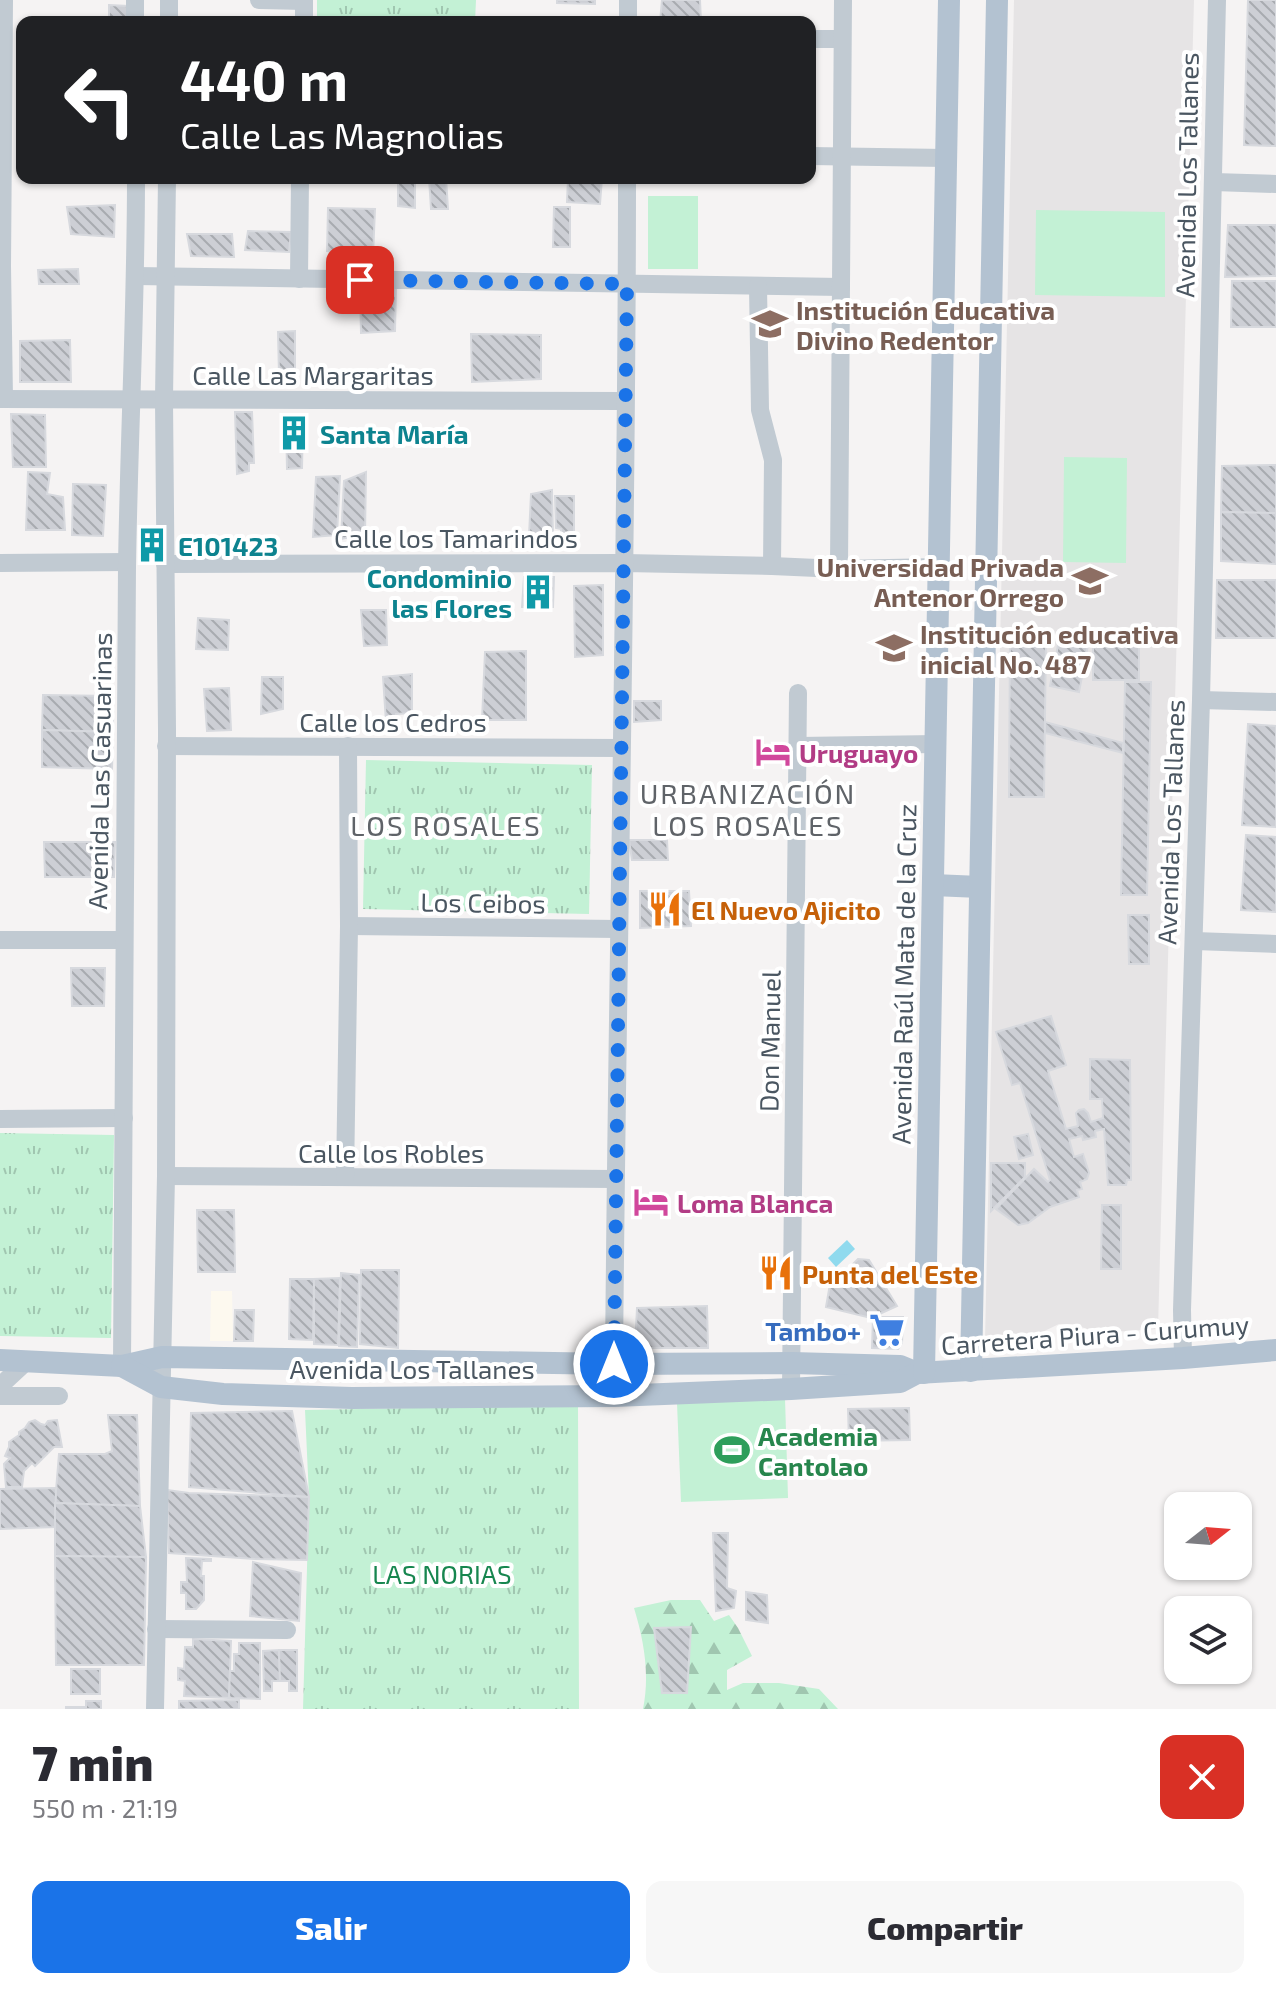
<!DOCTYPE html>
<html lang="es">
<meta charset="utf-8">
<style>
:root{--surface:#fff;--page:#f7f7f7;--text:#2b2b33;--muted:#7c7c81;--accent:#1a73e8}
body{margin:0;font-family:"Exo 2",sans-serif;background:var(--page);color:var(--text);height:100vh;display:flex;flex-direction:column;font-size:30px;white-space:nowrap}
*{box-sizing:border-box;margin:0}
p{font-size:26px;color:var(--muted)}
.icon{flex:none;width:44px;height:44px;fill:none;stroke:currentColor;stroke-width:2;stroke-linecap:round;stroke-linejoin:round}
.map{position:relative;height:1709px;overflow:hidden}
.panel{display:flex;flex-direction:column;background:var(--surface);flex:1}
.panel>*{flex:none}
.hud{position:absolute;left:16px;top:16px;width:800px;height:168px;border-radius:16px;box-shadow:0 2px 6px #0004;background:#202124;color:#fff;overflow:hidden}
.needle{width:52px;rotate:73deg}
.tools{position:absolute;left:1164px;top:1492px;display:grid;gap:16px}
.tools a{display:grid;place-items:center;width:88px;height:88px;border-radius:16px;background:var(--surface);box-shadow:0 2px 6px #0004;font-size:40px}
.pin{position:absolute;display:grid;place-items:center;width:68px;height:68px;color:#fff;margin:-34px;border-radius:16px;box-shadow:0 4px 12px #0006}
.me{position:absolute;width:88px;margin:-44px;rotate:0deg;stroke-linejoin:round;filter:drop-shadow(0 0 6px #0008)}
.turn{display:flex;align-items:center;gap:28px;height:168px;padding:0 32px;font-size:36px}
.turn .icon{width:104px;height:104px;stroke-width:2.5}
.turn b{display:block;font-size:56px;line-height:68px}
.round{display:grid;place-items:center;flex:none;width:84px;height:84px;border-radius:16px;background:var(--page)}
.headline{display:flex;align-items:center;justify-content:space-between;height:136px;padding:0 32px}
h1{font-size:48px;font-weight:800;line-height:60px}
.button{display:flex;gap:16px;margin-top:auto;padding:16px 32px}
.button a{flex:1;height:92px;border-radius:16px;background:var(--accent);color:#fff;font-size:32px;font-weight:800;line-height:92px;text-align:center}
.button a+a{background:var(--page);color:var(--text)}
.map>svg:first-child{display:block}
.commercial{fill:#fdf9ef}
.education{fill:#e6e4e5}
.forest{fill:url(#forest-firs)}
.park{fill:url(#park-tufts)}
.pitch{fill:#c3f1d5}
.water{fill:#90daee}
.building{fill:url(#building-back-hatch);stroke:#d7d9de;stroke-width:2}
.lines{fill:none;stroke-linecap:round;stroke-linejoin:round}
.minor{stroke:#c1cad2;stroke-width:18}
.major{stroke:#b3c2d1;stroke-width:22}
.route{stroke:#1a73e8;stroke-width:14;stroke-dasharray:0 25.2}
.labels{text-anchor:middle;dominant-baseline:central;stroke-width:8;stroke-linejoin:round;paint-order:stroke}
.street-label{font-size:26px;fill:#4a5661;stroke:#fff}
.education-label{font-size:26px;font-weight:bold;fill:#785e54;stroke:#fff;text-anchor:start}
.culture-label{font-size:26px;font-weight:bold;fill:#0d838f;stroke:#fff;text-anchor:start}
.hotel-label{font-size:26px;font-weight:bold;fill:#b23c85;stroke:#fff;text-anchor:start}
.food-label{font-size:26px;font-weight:bold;fill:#c56008;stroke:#fff;text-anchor:start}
.shop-label{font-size:26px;font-weight:bold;fill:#366cbe;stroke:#fff;text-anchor:end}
.leisure-label{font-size:26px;font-weight:bold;fill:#27864d;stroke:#fff;text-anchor:start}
.park-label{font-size:26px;fill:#17864f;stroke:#fff}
.neighbourhood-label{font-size:28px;letter-spacing:2px;fill:#5f6368;stroke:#fff}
</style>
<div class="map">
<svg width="1276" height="1709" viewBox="0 0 1276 1709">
<defs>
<pattern id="forest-firs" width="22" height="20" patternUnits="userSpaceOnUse" patternTransform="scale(2)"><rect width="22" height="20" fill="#c3f1d5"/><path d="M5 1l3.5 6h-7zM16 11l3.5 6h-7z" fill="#a0c6b0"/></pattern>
<pattern id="park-tufts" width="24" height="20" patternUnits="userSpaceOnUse" patternTransform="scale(2)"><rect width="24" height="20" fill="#c3f1d5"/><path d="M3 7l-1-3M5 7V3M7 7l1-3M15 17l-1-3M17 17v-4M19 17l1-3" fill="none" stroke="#a0c6b0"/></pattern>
<pattern id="building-back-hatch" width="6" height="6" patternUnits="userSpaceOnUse" patternTransform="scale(2)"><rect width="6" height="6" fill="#cdcfd5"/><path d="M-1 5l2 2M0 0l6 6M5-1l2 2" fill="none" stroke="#a8abb0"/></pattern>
</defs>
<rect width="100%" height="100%" fill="#f5f3f3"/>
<path class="commercial" d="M211 1291H232L233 1341H210Z"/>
<path class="education" d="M1014 0H1194L1158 1329 1097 1333 1074 1324H1059L1030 1338 985 1341Z"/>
<path class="forest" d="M671 1600H700L714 1621 729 1615 738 1628 752 1656 727 1670V1690L743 1683H779L819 1689 838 1709H643C650 1674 644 1641 634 1608Z"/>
<g class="park">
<path d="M317 0H476L475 22H317Z"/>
<path d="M366 760 592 765 589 914 363 909Z"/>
<path d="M0 1133 114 1135 111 1338 0 1336Z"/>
<path d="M578 1405 579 1709H303L309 1497 305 1410Z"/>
</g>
<g class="pitch">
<rect x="648" y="196" width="50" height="73"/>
<path d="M1036 210 1165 212V297L1035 295Z"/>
<path d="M1064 457 1127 458 1126 563 1063 562Z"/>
<path d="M785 1398 788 1498 681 1502 677 1403Z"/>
</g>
<path class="water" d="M847 1240 855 1249 836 1267 828 1258Z"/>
<g class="building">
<path d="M557 0H595V4L557 3Z"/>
<path d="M662 0H700L701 22H660Z"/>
<path d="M1248 0H1276V146L1244 145Z"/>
<path d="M109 5 128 6 129 22H109Z"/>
<path d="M18 100H22V118H17Z"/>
<path d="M398 178H415V208L398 206Z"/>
<path d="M429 178H446L448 209H431Z"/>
<path d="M568 178H602L600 204 567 202Z"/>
<path d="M115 205 114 237 71 234 67 207Z"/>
<path d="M554 207H570V247H553Z"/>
<path d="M328 208 375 209 373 256 327 251Z"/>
<path d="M1228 225H1276V276L1225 277Z"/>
<path d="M248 231 291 232 289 252 245 250Z"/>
<path d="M187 234H232L234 257 191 256Z"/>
<path d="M78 269 79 284H39L38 270Z"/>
<path d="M1232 281H1276V327H1231Z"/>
<path d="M379 286 396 287 395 331 361 333 360 292 377 293Z"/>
<path d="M295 331V372L279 375 278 332Z"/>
<path d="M471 334 541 335V379L472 382Z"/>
<path d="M70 340 71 382H20V341Z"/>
<path d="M235 412H252L254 463H249V471L237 474Z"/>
<path d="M11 414 45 415 46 467H13Z"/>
<path d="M286 420H303L302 468 287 469Z"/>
<path d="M1276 465V513L1221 512 1222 466Z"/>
<path d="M28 472 50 473 47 494 63 497 65 530H26Z"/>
<path d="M366 472 365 534 341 539 344 481Z"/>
<path d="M340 476 337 535 313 537 316 477Z"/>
<path d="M73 484 106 485 103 536 72 535Z"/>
<path d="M552 490 553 537 529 536 531 494Z"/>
<path d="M555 496H574V538L561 541V529L556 528Z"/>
<path d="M1221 512 1276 513V564L1221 561Z"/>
<path d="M146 536H158L157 554 146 553Z"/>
<path d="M524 577H554L553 607H522Z"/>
<path d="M1217 580H1276V638H1216Z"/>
<path d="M603 585V655L575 657 574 586Z"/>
<path d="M361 610H386L387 645 364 646Z"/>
<path d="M198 618 229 620 228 650 196 649Z"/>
<path d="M1010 635 1046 636 1044 797H1009Z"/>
<path d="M1060 635 1089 640 1079 692 1050 686Z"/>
<path d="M1139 641V680H1093V642Z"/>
<path d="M526 651V720H482L485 652Z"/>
<path d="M412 674V713L396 714 395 722H386L383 677Z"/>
<path d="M262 677H283V709L261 714Z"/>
<path d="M1125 682H1151L1147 895H1121Z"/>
<path d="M229 688 231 730 207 731 204 689Z"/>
<path d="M43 695 113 696V732L42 730Z"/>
<path d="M634 701H661V720L634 722Z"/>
<path d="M1045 722 1123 743V753L1045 733Z"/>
<path d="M1248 724 1276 726V827L1242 825Z"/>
<path d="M42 730 113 732 112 769 42 767Z"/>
<path d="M1246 835 1276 837V912L1241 910Z"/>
<path d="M629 840H667L668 860H632Z"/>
<path d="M44 842H115L114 877H45Z"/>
<path d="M640 891H689L691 926 640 928Z"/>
<path d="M1128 915H1149V964H1129Z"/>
<path d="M71 968H105L104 1006H72Z"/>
<path d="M1051 1016 1066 1065 1048 1071 1066 1129 1078 1126 1076 1113 1079 1110 1084 1109 1088 1113 1091 1122 1103 1118 1102 1099H1090V1059L1130 1060 1131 1180H1127L1126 1185H1108L1104 1129 1095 1131 1096 1137 1083 1140 1082 1136 1069 1139 1074 1157 1083 1154 1089 1173 1087 1179 1080 1182 1082 1189 1077 1190 1079 1197 1050 1207 1028 1223 1018 1225 996 1209 1034 1169 1048 1182 1050 1180 1020 1083 1012 1085 996 1032Z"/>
<path d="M1028 1134 1033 1155 1019 1159 1014 1137Z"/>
<path d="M991 1163H1025V1177L991 1211Z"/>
<path d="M1102 1205H1121V1269H1101Z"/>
<path d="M197 1210H234L235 1272H198Z"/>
<path d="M858 1259 869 1260 897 1306 871 1318 826 1307 830 1284 825 1283 829 1272 842 1275Z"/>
<path d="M361 1270H399L398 1348 360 1344Z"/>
<path d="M341 1273 359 1275 357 1347 339 1346Z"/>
<path d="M340 1278 338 1345 314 1344V1279Z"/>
<path d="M290 1279H314L313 1340 289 1339Z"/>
<path d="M707 1306 708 1348H635L637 1308Z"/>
<path d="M235 1310H254L253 1341H234Z"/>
<path d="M873 1317H903L902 1343 898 1349 872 1348Z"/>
<path d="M909 1408 910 1440 849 1441 848 1409Z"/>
<path d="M292 1411 309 1497 189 1487 191 1413Z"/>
<path d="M108 1415H137L140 1506 55 1503 59 1454H105L112 1451Z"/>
<path d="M35 1420 41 1424 45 1425 48 1421 57 1420 62 1447H54L35 1466 32 1463 24 1471 22 1487H6L4 1464 10 1458 5 1456 9 1447V1442L19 1435V1432L25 1428 29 1422Z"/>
<path d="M56 1488 55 1527 0 1529V1489Z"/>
<path d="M167 1490 189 1493 309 1497 307 1560 255 1559 169 1553Z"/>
<path d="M55 1503 140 1506 146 1557 55 1556Z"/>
<path d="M713 1533H728L727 1588 736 1591 734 1608 716 1611Z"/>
<path d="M55 1556 146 1557 144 1665H56Z"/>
<path d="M186 1558 211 1559V1561H202L201 1576H204V1600L196 1609H186V1593H181V1582H187Z"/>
<path d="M253 1562 301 1573 299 1621 250 1616Z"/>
<path d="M746 1592 767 1595 768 1623 746 1620Z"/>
<path d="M691 1627 687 1693H662L654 1628Z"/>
<path d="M193 1639 231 1641 229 1698 184 1696 185 1681 178 1680V1668L184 1669 185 1647H193Z"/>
<path d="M239 1643H260V1699L229 1698 230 1671H234V1654H239Z"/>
<path d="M279 1650 280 1681H272V1691H264L263 1651Z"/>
<path d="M279 1650H297V1691H289V1681H280Z"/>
<rect x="71" y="1669" width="29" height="25"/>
<path d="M239 1700V1709H179V1701Z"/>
<path d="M86 1701H101V1709H66V1707H86Z"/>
</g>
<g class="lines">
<g class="minor">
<path d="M135 0V22"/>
<path d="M259 0 304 1"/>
<path d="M169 22V0"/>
<path d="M304 22V0"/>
<path d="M628 22V0"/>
<path d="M810 39H842"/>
<path d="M810 156 946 158"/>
<path d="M1214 182 1276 184"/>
<path d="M136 276 841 287"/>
<path d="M299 279 300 178"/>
<path d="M758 286 760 410 773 460 772 566"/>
<path d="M0 399 625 401"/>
<path d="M4 399 2 266 4 0"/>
<path d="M0 563 127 562"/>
<path d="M165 564 625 563 772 566 839 569 939 567"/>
<path d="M839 569 843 0"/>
<path d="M1201 700 1276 702"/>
<path d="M166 746 620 748"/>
<path d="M799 746 936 744"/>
<path d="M349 926 618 929"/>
<path d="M0 940H123"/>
<path d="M1195 941 1276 944"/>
<path d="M0 1119 124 1118"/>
<path d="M166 1176 615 1179"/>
<path d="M345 1177 349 926 348 746"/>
<path d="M1183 1358 1182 1310 1201 700 1217 0"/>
<path d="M614 1364C617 969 627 573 627 178"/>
<path d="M122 1366C122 1099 123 832 127 566 129 436 136 307 136 178"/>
<path d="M0 1386 27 1361"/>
<path d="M791 1389 798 693"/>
<path d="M0 1396H59"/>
<path d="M156 1629 287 1630"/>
<path d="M155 1709 166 1176 167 730 164 400 167 178"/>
</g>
<g class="major">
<path d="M933 885 980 887"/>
<path d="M0 1360 122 1366 162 1357 614 1364 792 1363 900 1366 917 1373"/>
<path d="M122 1366 161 1387 223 1394 352 1398 614 1396 791 1389 900 1382 917 1373 1183 1358 1276 1350"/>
<path d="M971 1371 997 0"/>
<path d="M924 1373 949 0"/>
</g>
</g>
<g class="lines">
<path class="route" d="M360 280 627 284 614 1364"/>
</g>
<defs>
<g id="school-bare" transform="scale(2.76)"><path d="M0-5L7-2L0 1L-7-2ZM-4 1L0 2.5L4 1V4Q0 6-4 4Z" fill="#8d6e63" stroke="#fff" stroke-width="2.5" paint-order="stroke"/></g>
<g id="building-bare" transform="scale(2.76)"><path d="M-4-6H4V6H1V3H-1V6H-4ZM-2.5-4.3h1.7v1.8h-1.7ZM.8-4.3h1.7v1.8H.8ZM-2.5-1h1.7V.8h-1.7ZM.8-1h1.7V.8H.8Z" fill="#0f9aa8" stroke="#fff" stroke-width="2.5" paint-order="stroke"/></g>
<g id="university-bare" transform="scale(2.76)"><path d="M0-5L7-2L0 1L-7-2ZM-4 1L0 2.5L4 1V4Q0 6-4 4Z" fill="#8d6e63" stroke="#fff" stroke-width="2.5" paint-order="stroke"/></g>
<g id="hotel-bare" transform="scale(2.76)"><path d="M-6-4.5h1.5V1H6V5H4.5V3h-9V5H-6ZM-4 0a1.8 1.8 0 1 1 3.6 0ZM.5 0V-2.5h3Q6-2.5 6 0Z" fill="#d1479c" stroke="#fff" stroke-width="2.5" paint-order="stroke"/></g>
<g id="restaurant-bare" transform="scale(2.76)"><path d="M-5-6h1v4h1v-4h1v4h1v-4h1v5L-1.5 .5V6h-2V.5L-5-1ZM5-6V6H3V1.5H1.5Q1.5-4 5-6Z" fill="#e8710a" stroke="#fff" stroke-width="2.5" paint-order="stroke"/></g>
<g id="supermarket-bare" transform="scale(2.76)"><path d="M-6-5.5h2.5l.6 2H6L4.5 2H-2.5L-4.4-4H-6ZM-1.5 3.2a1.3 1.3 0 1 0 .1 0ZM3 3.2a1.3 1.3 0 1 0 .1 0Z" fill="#3f7fe0" stroke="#fff" stroke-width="2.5" paint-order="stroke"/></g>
<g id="stadium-bare" transform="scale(2.76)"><path d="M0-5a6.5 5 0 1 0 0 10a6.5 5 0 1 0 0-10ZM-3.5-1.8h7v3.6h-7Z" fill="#2e9e5b" stroke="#fff" stroke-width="2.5" paint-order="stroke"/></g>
</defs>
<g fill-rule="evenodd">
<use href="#school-bare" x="770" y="324"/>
<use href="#building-bare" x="294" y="433"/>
<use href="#building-bare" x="152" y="545"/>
<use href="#university-bare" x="1090" y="581"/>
<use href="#building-bare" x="538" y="592"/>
<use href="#school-bare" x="894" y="648"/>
<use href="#hotel-bare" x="773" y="752"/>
<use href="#restaurant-bare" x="665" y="909"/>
<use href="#hotel-bare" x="651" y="1202"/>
<use href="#restaurant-bare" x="776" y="1273"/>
<use href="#supermarket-bare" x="887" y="1330"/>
<use href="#stadium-bare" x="732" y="1450"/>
</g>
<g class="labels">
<g class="street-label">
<text transform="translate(1186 175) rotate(-89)">Avenida Los Tallanes</text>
<text x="313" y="374">Calle Las Margaritas</text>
<text x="456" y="537">Calle los Tamarindos</text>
<text x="393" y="721">Calle los Cedros</text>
<text transform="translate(99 771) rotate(-89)">Avenida Las Casuarinas</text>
<text transform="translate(1170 822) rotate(-88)">Avenida Los Tallanes</text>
<text transform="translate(483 902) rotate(1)">Los Ceibos</text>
<text transform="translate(903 974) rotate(-89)">Avenida Raúl Mata de la Cruz</text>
<text transform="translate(769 1041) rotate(-89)">Don Manuel</text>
<text x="391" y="1152">Calle los Robles</text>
<text transform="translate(1095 1334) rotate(-4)">Carretera Piura - Curumuy</text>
<text x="412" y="1368">Avenida Los Tallanes</text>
</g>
<g class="education-label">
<text x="796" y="309">Institución Educativa<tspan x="796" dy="30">Divino Redentor</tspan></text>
<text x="1064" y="566" text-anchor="end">Universidad Privada<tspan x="1064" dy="30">Antenor Orrego</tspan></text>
<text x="920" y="633">Institución educativa<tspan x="920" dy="30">inicial No. 487</tspan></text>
</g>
<g class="culture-label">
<text x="320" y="433">Santa María</text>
<text x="178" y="545">E101423</text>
<text x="512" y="577" text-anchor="end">Condominio<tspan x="512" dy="30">las Flores</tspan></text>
</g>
<g class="hotel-label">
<text x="799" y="752">Uruguayo</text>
<text x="677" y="1202">Loma Blanca</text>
</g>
<g class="food-label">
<text x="691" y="909">El Nuevo Ajicito</text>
<text x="802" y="1273">Punta del Este</text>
</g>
<g class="shop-label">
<text x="861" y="1330">Tambo+</text>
</g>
<g class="leisure-label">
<text x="758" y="1435">Academia<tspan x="758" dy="30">Cantolao</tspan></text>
</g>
<g class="park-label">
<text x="442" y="1573">LAS NORIAS</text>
</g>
<g class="neighbourhood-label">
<text x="748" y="793">URBANIZACIÓN<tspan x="748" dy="32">LOS ROSALES</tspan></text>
<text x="446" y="825">LOS ROSALES</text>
</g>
</g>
</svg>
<div class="tools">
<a><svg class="needle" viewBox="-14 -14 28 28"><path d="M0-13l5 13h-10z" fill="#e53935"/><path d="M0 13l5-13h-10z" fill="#7c7c81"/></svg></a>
<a><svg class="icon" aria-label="layers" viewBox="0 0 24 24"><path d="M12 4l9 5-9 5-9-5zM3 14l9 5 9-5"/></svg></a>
</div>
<div class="pin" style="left:360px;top:280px;background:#d93025"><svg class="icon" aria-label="arrive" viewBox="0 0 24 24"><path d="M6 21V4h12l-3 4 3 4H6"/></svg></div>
<svg class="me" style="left:614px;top:1364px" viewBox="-20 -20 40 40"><circle r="17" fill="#1a73e8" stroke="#fff" stroke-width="3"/><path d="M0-11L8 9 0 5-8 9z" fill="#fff"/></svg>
<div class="hud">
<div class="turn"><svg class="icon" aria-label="left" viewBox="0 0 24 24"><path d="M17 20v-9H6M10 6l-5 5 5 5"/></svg><div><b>440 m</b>Calle Las Magnolias</div></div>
</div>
</div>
<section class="panel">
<div class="headline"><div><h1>7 min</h1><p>550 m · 21:19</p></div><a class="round" style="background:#d93025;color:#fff"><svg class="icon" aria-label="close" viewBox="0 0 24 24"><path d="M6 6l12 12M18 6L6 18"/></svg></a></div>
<div class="button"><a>Salir</a><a>Compartir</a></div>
</section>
